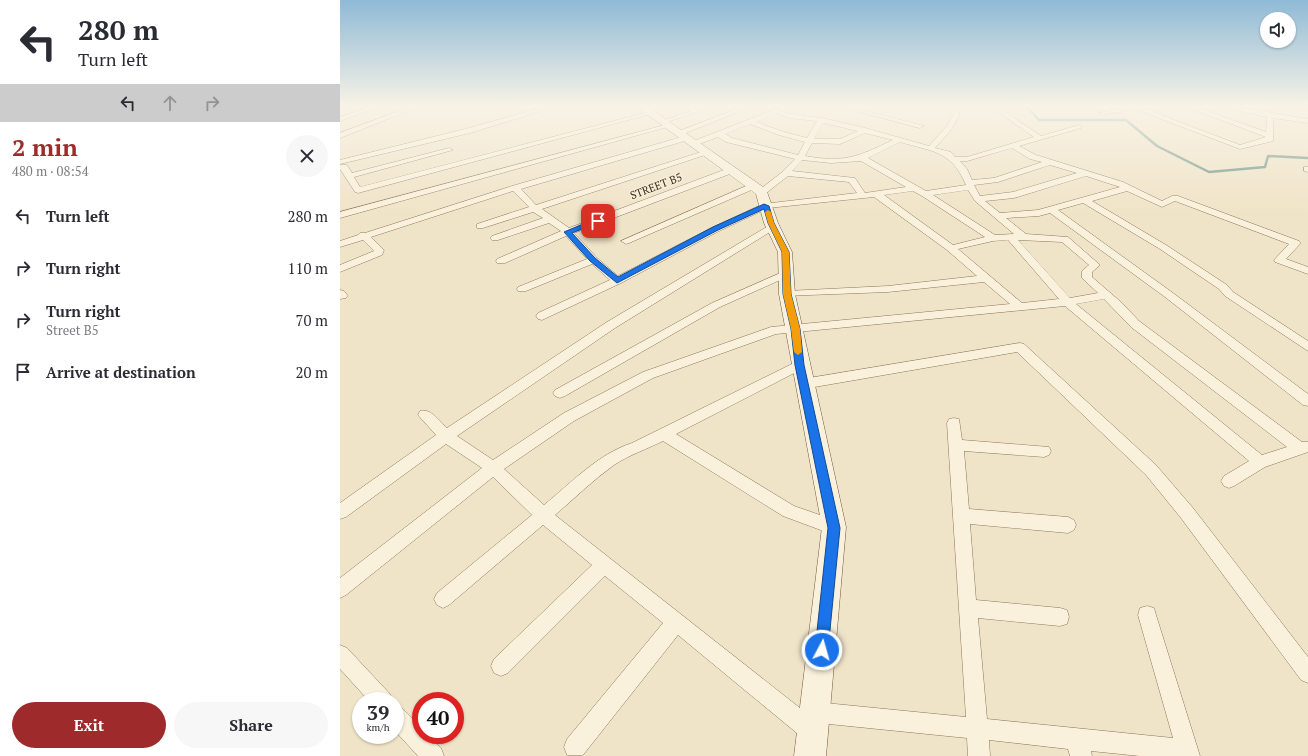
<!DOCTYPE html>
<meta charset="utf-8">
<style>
:root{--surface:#fff;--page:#f7f7f7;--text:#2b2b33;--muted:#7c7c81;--accent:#9e2a2b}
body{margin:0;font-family:"PT Serif",serif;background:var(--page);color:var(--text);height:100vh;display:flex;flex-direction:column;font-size:15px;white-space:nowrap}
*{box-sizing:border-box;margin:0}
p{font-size:13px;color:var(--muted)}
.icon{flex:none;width:22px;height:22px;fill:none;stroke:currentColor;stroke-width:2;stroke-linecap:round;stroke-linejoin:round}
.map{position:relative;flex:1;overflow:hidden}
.side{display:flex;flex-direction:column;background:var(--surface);width:340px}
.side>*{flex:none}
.guide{background:#fff;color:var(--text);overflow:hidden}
.controls{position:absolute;left:920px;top:12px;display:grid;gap:8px}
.controls a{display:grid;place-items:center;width:36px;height:36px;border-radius:50%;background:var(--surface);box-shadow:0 1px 3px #0004;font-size:20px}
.speed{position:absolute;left:12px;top:692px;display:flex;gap:8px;font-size:20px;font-weight:700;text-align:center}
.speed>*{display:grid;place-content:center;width:52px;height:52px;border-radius:50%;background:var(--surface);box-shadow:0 1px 3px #0004;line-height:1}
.speed small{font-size:10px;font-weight:400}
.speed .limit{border:6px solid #d22;background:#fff;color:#111}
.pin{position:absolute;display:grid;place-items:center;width:34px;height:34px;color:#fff;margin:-17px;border-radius:8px;box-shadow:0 2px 6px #0006}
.me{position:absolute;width:44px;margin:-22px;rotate:6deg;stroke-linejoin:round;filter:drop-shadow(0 0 3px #0008)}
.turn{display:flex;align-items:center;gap:14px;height:84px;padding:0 12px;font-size:18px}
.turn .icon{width:52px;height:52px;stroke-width:2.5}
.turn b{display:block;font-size:28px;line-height:34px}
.lanes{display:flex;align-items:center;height:38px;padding:0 12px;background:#0003;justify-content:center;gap:20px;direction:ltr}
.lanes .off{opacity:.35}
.round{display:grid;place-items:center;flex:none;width:42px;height:42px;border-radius:21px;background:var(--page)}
.headline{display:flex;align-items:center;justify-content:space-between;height:68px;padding:0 12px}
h1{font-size:24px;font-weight:800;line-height:30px;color:var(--accent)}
.button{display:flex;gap:8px;margin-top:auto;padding:8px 12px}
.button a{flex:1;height:46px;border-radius:24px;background:var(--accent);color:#fff;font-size:16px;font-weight:800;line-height:46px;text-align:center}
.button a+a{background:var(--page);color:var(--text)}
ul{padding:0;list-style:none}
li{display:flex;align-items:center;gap:12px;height:52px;padding:0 12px}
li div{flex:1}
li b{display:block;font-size:15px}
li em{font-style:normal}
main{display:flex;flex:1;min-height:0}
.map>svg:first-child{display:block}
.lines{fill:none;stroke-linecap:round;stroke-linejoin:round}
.stream{stroke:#6f938a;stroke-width:2.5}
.street-casing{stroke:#8d765c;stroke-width:1}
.secondary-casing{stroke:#6f573f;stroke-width:1}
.street{fill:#faf1dc;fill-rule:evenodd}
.secondary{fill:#faf1dc;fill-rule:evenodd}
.route{fill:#1a73e8;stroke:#114b97}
.slow{fill:#f59e0b}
.labels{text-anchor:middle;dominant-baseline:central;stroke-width:3;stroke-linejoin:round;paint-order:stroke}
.far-street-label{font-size:11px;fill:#3d2e20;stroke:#f7eed8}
</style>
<main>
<section class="side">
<div class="guide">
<div class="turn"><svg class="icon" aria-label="left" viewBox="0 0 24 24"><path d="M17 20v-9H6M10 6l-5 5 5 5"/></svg><div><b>280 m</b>Turn left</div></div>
<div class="lanes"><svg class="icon" aria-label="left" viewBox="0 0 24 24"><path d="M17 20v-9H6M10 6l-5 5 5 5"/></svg><svg class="icon off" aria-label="ahead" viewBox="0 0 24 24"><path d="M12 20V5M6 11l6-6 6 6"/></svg><svg class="icon off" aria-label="right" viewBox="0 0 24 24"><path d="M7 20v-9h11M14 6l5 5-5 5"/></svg></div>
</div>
<div class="headline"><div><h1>2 min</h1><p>480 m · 08:54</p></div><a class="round"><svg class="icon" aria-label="close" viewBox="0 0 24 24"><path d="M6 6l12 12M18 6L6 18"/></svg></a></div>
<ul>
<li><svg class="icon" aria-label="left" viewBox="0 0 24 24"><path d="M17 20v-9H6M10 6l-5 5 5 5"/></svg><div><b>Turn left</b></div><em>280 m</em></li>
<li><svg class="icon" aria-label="right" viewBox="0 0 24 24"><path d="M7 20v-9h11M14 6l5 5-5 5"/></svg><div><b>Turn right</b></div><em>110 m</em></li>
<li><svg class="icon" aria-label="right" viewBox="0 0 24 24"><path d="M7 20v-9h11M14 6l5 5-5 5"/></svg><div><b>Turn right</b><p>Street B5</p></div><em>70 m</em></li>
<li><svg class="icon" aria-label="arrive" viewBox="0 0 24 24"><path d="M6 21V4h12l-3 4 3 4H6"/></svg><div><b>Arrive at destination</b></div><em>20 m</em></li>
</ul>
<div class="button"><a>Exit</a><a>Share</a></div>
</section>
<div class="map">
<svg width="968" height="756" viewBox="0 0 968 756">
<rect width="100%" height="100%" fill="#f0e4c8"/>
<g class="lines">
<path class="stream" d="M687 107 699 120H786L817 146 869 172 925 167 928 156 968 158"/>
<g class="street-casing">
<g id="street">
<path d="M30 107H38L0 121V117Z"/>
<path d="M70 107H78L0 138V133Z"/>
<path d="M205 107H214L130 133 0 164V160L125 129Z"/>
<path d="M345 107H353L360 111 324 123 319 122 351 111Z"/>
<path d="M402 107H410L341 135 334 133Z"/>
<path d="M502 107H511L584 126 580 128Z"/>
<path d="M602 107H609L620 114 611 130 595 148 611 152 615 157H627L694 137 651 107H658L701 136 739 125 741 126V128L679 146 696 155 783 182 822 201 832 196H838L959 241 961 243 959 245 946 259 968 267V274L935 262 934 260 949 244 835 201 822 207 787 191 752 201 826 245 887 285 893 292 968 341V351L885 296 879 289 820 249 743 203 718 210 833 293 968 394V406L963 405 825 297 710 213 699 216 666 218 686 234 728 237 760 265 752 272V277L782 303 799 321 962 442H968V452L925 467 894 486 889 488 884 486 881 481 884 476 909 461 725 306 436 334 313 378 234 421 164 469 204 505C231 483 258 454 292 443L456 362H464L466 365 464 368 336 434 454 506 500 522 502 527 500 532 494 535 443 516 323 441C307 449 289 455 274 465 253 480 234 499 215 515L465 712 468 705 475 702 626 717 607 423 609 419 614 418 619 419 622 440 709 447 711 451 709 455 704 457 624 451 629 509 728 517 734 520 736 525 734 530 728 533 630 524 636 600 720 608 727 610 729 617 727 624 720 626 638 618 647 719 833 738 798 615 800 608 807 606 814 608 816 615 860 756H800L751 751 752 756H730L728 749 649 740 650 756H628L627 738 479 723 483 731 480 739 472 742 464 739 338 635 243 755H227L224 747 227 739 323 623 265 576 168 673 161 676 154 673 151 666 154 659 252 565 203 525 109 605 103 608 97 605 94 599 97 593 192 515 153 477 6 595 0 598V578L142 468 106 444 6 517 0 519V503L96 435 78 415 80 411C91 408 99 421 107 428L267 322 430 225 433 224 438 227 275 328 117 436 153 460 224 413 303 372 431 327 670 304 644 282 548 292 443 296 441 294 447 291 548 286 637 276 607 250 534 197 428 208 379 231 281 283 202 320 198 319 196 316 198 313 270 280 252 264 186 291H178L177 289 178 287 247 259 226 236 165 263H157L156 261 157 259 221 231 209 223 158 240H152L150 238 152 236 203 218 193 212 143 228H137V224L189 207 173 191 31 237 44 250 42 255 0 272V265L34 251 23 240 0 247V241L18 235 20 233H25L172 186 345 136 349 138 348 140 181 189 196 205 364 151 371 153 202 209 229 228 389 168H395V172L234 233 257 258 278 276 373 227 423 204 517 193 509 182 448 176 425 194H419V190L441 173 455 159 386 142 378 137 354 146 350 144 351 142 436 109 450 114 482 118 525 128 589 146 606 127 613 115ZM436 113 449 118 477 121 467 138 444 132 416 122ZM483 123 518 131 500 139H474ZM410 124 439 135 465 142 458 155 392 138 385 134ZM525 133 553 140C517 157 505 163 465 156L472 143 500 144ZM560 142C593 152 611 150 626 185L586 191 528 158ZM672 148 690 159 702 162 654 178 632 180 627 169 620 161H627ZM462 160 491 163 521 161 566 187 525 193 515 178 452 171ZM710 165 737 173 673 192 640 196 634 185 658 182ZM746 176 780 187 698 210 660 213 645 201 674 198ZM628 190 635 201 674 234 655 235 593 195ZM573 191 582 196 645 237 613 245 544 195ZM668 240 719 299 682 303 618 249 653 241ZM678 240 722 242 749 265 742 271V278L758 293 730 298ZM764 299 791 327 947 447 922 455 736 304Z"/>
<path d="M787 107H800L900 145 926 137 849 108 848 107H856L926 132 927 117 907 113 889 107H898L968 119V123L933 118V141L900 149 795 109 763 115 760 113Z"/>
<path d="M309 112 314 113 18 193 15 192 0 169V165H7L12 173 109 148 113 150 14 177 20 187Z"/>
<path d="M325 125 331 126 0 218V212Z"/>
<path d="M964 167H968V172L964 171Z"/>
<path d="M413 183 416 184V188L289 243 286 244 281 241Z"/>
<path d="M445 271 449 272 450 274 449 276 380 307 225 396 220 398 215 396 213 393 215 390 372 303Z"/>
<path d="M0 290 4 291 8 296 6 298 0 299Z"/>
<path d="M680 343 684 344 816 465 853 508 968 657V683L961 680 841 518 806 475 677 352 463 389 458 387 456 384 458 381 463 379Z"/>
<path d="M0 645 7 648 50 694 53 701H29L0 669Z"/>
<path d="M55 705 62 708 81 727V735H88L101 748 104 756H78L55 731Z"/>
</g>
</g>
<g class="secondary-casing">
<path id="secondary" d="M297 107H308L426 189 438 223 452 252 455 294 506 527 486 756H454L482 527 439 294 438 252 424 223 416 194Z"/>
</g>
<use href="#street" class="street"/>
<use href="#secondary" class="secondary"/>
</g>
<linearGradient id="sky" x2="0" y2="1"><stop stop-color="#8fbad6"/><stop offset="0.5" stop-color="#f8f3e6"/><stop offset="1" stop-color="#f8f3e6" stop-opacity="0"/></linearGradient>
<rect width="968" height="212" fill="url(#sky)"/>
<path class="route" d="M424 204 429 206 434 223 449 252 451 294 460 329 464 365 500 528 488 650 486 655 482 657 477 655 475 650 488 528 455 365 451 329 443 294 442 252 428 223 424 209 378 230 277 283 250 261 224 232 255 219H260V222L232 233 255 258 278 277 373 227Z"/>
<path class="slow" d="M428 210 431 212 434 223 449 252 451 294 460 329 462 352 458 355 454 352 451 329 443 294 442 252 428 223 425 212Z"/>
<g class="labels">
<g class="far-street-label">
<text transform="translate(316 186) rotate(-21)">STREET B5</text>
</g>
</g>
</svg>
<div class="controls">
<a><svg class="icon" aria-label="sound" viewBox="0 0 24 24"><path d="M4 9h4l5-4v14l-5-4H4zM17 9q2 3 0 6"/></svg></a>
</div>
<div class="speed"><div>39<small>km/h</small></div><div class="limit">40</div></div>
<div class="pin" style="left:258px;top:221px;background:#d93025"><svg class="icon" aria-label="arrive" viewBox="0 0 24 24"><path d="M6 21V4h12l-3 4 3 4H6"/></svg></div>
<svg class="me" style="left:482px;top:650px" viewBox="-20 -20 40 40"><circle r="17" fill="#1a73e8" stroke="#fff" stroke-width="3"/><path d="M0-11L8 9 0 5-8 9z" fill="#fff"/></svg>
</div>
</main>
